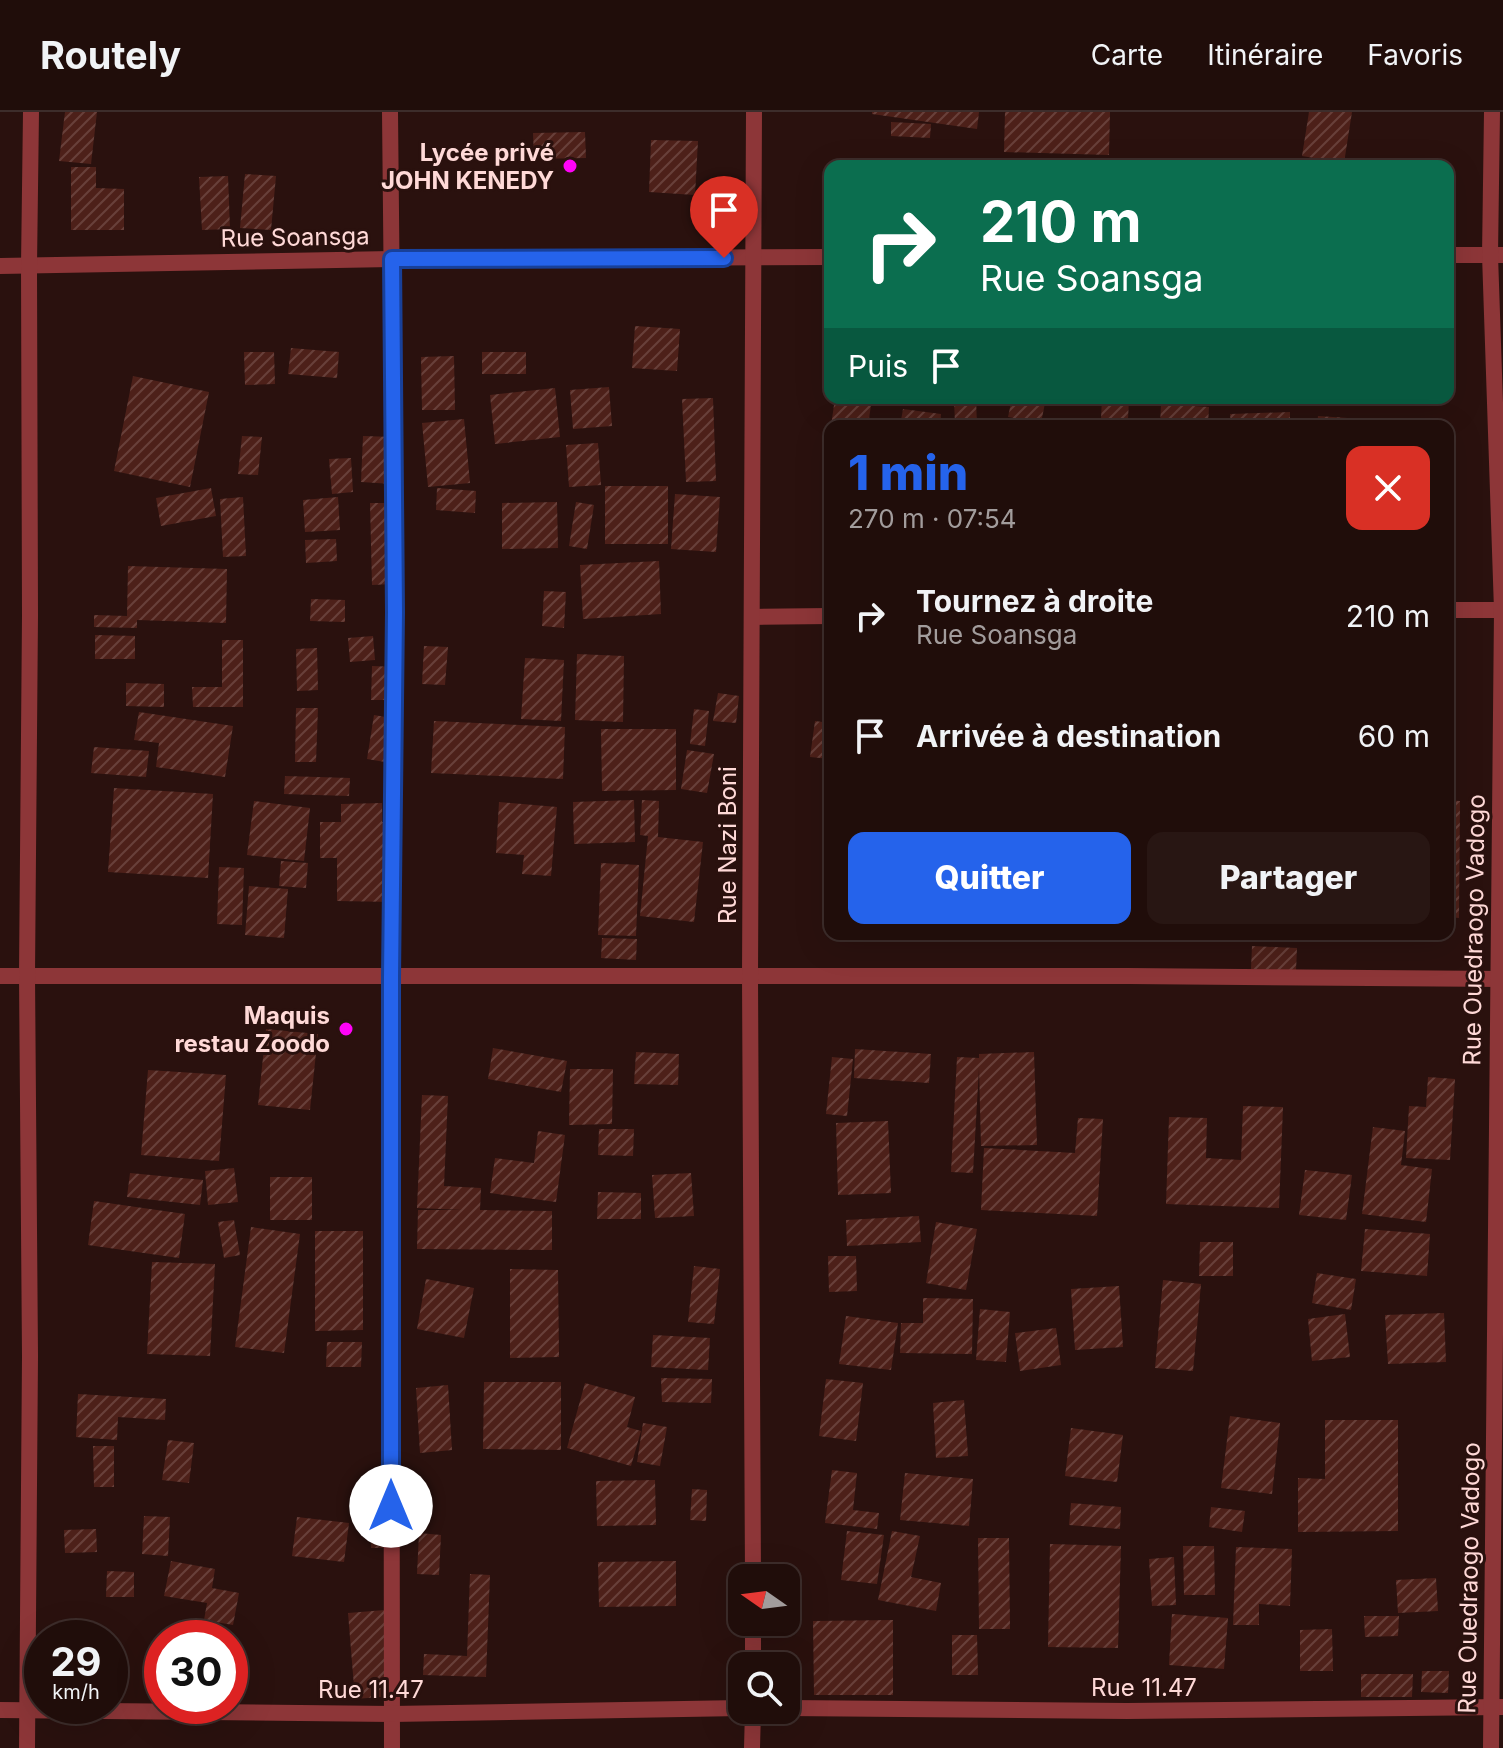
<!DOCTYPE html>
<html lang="fr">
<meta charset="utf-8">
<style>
:root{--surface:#200d0a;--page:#281613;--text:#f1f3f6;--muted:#a29c9c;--line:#3d2d2b;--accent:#2563eb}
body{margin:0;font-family:Inter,sans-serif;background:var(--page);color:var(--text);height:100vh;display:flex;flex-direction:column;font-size:30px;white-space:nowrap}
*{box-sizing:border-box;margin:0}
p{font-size:26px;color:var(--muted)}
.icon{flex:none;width:44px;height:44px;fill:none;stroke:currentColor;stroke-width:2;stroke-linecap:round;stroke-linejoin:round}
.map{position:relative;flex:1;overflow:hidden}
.details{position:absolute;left:824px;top:308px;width:630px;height:520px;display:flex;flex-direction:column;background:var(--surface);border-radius:16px;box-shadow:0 8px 32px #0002,0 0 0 2px var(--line)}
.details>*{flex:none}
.banner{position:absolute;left:824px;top:48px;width:630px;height:244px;border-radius:16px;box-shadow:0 8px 32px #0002,0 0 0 2px var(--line);background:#0b6e4f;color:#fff;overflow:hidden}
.needle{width:52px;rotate:284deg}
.fabs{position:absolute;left:728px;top:1452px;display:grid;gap:16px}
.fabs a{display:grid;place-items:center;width:72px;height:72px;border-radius:16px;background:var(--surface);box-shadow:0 8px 32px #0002,0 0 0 2px var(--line);font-size:40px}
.speed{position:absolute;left:24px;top:1508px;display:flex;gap:16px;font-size:40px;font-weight:700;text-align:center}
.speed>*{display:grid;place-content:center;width:104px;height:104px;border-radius:50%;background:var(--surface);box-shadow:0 8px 32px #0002,0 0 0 2px var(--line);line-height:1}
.speed small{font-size:20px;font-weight:400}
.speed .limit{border:12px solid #d22;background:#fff;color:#111}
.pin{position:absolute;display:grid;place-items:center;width:68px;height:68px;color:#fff;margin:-82px -34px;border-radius:50% 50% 50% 0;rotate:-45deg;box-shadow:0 0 8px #0007}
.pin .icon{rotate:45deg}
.me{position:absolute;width:88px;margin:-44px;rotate:0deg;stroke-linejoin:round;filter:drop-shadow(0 0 6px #0008)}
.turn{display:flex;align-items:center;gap:28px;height:168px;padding:0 24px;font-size:36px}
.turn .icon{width:104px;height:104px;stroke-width:2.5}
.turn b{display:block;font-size:56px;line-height:68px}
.then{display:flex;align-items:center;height:76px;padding:0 24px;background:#0003;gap:16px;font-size:30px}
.round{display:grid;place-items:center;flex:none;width:84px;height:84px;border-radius:16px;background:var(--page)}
.overview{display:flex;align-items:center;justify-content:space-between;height:136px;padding:0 24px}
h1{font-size:48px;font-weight:800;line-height:60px;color:var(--accent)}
.primary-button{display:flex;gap:16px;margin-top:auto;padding:16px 24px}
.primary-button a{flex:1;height:92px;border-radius:16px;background:var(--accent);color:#fff;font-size:32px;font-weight:800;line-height:92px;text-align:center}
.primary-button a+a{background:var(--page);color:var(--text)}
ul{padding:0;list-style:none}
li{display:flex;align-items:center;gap:24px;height:120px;padding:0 24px}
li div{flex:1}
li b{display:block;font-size:30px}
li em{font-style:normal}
header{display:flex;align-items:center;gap:48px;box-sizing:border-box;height:112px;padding:0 40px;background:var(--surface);border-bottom:2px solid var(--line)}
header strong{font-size:38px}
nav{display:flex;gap:44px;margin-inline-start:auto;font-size:28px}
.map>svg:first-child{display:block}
.building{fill:url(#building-hatch)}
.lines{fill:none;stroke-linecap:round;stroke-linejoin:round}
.street{stroke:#8d3638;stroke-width:16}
.route-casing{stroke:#184099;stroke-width:20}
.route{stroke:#2563eb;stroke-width:14}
.poi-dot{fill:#ff03f7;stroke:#2a110e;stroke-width:3}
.labels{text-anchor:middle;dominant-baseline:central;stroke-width:6;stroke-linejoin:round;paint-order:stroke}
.poi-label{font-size:24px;font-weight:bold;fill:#ffd9d7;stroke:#2a110e;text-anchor:end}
.street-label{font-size:24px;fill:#ffd9d7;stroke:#2a110e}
</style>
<header>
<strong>Routely</strong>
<nav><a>Carte</a><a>Itinéraire</a><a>Favoris</a></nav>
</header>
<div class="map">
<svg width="1503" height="1636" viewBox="0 0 1503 1636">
<defs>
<pattern id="building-hatch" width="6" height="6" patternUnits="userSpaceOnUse" patternTransform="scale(2)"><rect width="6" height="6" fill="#4d2019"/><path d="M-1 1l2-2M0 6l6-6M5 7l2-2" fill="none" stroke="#68403a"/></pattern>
</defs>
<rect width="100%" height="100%" fill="#2a110e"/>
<g class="building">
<path d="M65 0H97L91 52 59 49Z"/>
<path d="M872 0H979L977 17 872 2Z"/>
<path d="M1005 0H1110L1109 43 1004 40Z"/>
<path d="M1309 0H1352L1344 51 1302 44Z"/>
<path d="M891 10 931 12 930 26 891 24Z"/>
<path d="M585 20 586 46 534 47 533 21Z"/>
<path d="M651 28 698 29 695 83 649 80Z"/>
<path d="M71 55H96V76L124 77V118H71Z"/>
<path d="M245 62 276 64 271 118 240 116Z"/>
<path d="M228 64 230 117 202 118 199 65Z"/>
<path d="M635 214 680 217 677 259 632 256Z"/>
<path d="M291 236 339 240 337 266 288 262Z"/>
<path d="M244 240H274L275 272 245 273Z"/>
<rect x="482" y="240" width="44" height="22"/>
<path d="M454 244 455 298H422L421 245Z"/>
<path d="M133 264 209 280 190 375 114 359Z"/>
<path d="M609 275 612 314 573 317 570 278Z"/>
<path d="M555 276 560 325 495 332 490 283Z"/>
<path d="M713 286 716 369 686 370 682 287Z"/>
<path d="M835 286H872L868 314H831Z"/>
<path d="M954 286H976L977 313 955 314Z"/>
<path d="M1012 286H1046L1041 311 1008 305Z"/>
<path d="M1102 286H1129L1128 308 1101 307Z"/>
<path d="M1161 292 1209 295 1208 314H1160Z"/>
<path d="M903 297 941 302 940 314H900Z"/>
<path d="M1290 300V314H1231L1230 302Z"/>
<path d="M1318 304 1348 306 1347 314H1317Z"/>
<path d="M464 307 470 371 428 375 422 311Z"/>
<path d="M1080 309V314H1047V310Z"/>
<path d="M242 324 262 325 258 363 238 362Z"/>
<path d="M363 324 395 325 392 372 361 370Z"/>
<path d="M598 331 601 373 569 375 566 333Z"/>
<path d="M351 346 353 380 332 382 329 347Z"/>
<rect x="605" y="374" width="63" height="58"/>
<path d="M211 376 216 404 161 414 156 386Z"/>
<path d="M437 376 476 379 475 401 436 398Z"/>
<path d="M675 382 720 385 716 440 671 437Z"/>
<path d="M243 385 246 444 223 445 220 387Z"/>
<path d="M338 385 340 418 305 420 303 388Z"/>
<path d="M557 390 558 436 502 437V391Z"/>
<path d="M576 390 594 393 587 437 569 434Z"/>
<path d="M370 391H392L394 472 372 473Z"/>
<path d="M336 427 337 449 306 451 305 428Z"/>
<path d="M659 449 661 502 583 507 580 453Z"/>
<path d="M128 454 227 457 226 511 137 508V516L94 515V503L127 504Z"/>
<path d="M544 479 566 480 564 516 542 514Z"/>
<path d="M311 487 345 488V510L310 509Z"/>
<path d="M95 523 135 524V547H95Z"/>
<path d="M373 524 375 548 350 550 348 526Z"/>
<path d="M222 528H243V595H193L192 575H222Z"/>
<path d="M424 534 448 535 445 573 422 572Z"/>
<path d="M317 536 318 578 297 579 296 537Z"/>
<path d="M577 542 624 544 623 610 575 608Z"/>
<path d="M525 546 564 548 561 609 521 607Z"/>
<path d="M372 554 397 555 396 588H371Z"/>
<path d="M126 571 164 572V595L126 594Z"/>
<path d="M718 581 739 584 736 611 713 609Z"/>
<path d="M296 596H318L316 650H295Z"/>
<path d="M694 597 709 599 705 634 690 632Z"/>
<path d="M139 600 233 614 225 665 156 655 159 631 134 628Z"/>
<path d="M374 603 397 607 391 651 367 647Z"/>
<path d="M434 609 565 615 563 667 431 661Z"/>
<path d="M815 609 830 611V647L810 645Z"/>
<path d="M601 617H676V678L602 679Z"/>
<path d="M94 635 149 639 146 665 91 661Z"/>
<path d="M687 638 714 642 707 681 681 677Z"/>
<rect x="1448" y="638" width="8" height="38"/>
<path d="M285 664 350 666 349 684 284 682Z"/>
<path d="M114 676 213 682 208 766 108 760Z"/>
<path d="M634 688 635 730 574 732 573 690Z"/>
<path d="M642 688 659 689 658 725 703 730 694 810 640 804 648 724 640 723Z"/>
<path d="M1448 688 1460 689 1459 806 1448 805Z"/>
<path d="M254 689 310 696 304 749 247 743Z"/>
<path d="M499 690 557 695 551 764 522 762 524 743 496 741Z"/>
<path d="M382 691V710H395L394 790 337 789V746H320V710H341V692Z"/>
<path d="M281 749 308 751 306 776 279 774Z"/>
<path d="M601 751 639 753 636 824 598 823Z"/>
<path d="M219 755 244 756 242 813 217 812Z"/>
<path d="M249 774 288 777 284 826 245 823Z"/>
<path d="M1156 822H1203V824L1156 827Z"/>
<path d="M602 826 637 827 636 848 601 846Z"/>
<path d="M1252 834 1297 836 1296 859 1251 857Z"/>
<path d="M266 917 318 922 310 998 258 993Z"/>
<path d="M493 936 567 949 561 980 488 967Z"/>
<path d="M855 937 931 942 929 971 854 966Z"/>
<path d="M636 940 679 942 678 973 634 972Z"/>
<path d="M1034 940 1037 1033 981 1034 979 956 973 1061 951 1060 957 945 979 946V942Z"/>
<path d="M832 945 853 947 847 1004 826 1002Z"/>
<path d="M570 957H613L612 1012 569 1013Z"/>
<path d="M148 958 226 963 219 1049 141 1043Z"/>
<path d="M1428 965 1455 967 1450 1048 1406 1046 1409 994 1426 995Z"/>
<path d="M422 983 448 984 444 1074 481 1076 480 1098 552 1099V1138L417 1137 418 1098H463L417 1096Z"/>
<path d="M1243 994 1283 995 1279 1096 1166 1092 1169 1005 1207 1006 1206 1046 1241 1048Z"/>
<path d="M1078 1006 1103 1007 1097 1104 981 1098 984 1036 1075 1041Z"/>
<path d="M888 1009 891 1081 838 1083 836 1011Z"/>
<path d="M1373 1015 1405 1019 1401 1053 1432 1057 1426 1110 1362 1102Z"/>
<path d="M599 1017H634L633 1044 598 1043Z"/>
<path d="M538 1019 565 1023 556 1090 490 1081 495 1046 534 1051Z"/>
<path d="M234 1056 238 1090 208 1093 205 1059Z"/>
<path d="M1305 1058 1352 1063 1346 1108 1299 1103Z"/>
<path d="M130 1061 203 1068 200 1093 127 1085Z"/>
<path d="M691 1061 694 1104 655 1106 652 1063Z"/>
<rect x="270" y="1065" width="42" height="43"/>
<path d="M598 1080 641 1081V1107H597Z"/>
<path d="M94 1089 185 1102 179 1146 88 1133Z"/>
<path d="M919 1104 921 1130 847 1134 846 1108Z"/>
<path d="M234 1108 240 1143 224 1146 218 1110Z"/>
<path d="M936 1110 977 1117 966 1178 926 1171Z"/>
<path d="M251 1115 300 1122 284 1241 235 1235Z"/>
<path d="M1365 1117 1430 1122 1427 1164 1361 1159Z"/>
<path d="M315 1119H363V1218L315 1219Z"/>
<path d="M1200 1130H1233V1164H1199Z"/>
<path d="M828 1144H856L857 1179 829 1180Z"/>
<path d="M152 1150 215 1152 210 1244 147 1242Z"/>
<path d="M694 1154 720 1157 714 1212 688 1210Z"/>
<path d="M510 1157 558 1158 559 1245 510 1246Z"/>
<path d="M1317 1161 1356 1167 1351 1198 1312 1191Z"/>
<path d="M426 1167 474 1176 464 1226 417 1217Z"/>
<path d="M1163 1168 1201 1172 1193 1259 1155 1256Z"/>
<path d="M1119 1174 1123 1235 1075 1238 1071 1177Z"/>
<path d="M923 1186 973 1187 972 1242 900 1241 901 1211H923Z"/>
<path d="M980 1197 1010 1200 1006 1250 976 1248Z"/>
<path d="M1444 1201 1446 1250 1388 1252 1385 1203Z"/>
<path d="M1345 1202 1350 1245 1312 1249 1308 1207Z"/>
<path d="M846 1204 898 1211 891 1258 839 1252Z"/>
<path d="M1056 1216 1061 1253 1020 1259 1015 1221Z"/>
<path d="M653 1223 710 1226 708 1258 651 1255Z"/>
<path d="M327 1230H362L361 1255H326Z"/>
<path d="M661 1266 712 1267 711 1291 662 1290Z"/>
<path d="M826 1267 863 1271 856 1329 819 1324Z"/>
<path d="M484 1270H561V1338L483 1337Z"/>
<path d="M585 1271 635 1285 627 1315 641 1319 631 1354 567 1336Z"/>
<path d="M448 1273 452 1338 420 1341 416 1276Z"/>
<path d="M78 1282 166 1287 165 1308 118 1305 117 1328 76 1325Z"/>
<path d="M964 1288 968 1344 936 1346 933 1291Z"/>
<path d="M1230 1304 1280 1311 1272 1382 1221 1376Z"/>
<path d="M1325 1308H1398V1419L1298 1420V1366L1325 1367Z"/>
<path d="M643 1311 667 1315 660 1354 637 1350Z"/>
<path d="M1071 1316 1123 1323 1117 1370 1065 1364Z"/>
<path d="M168 1328 194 1331 189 1371 162 1368Z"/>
<path d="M93 1334H114V1375H94Z"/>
<path d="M832 1358 857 1361 853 1398 879 1401 877 1417 825 1411Z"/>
<path d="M905 1361 973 1367 969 1414 900 1408Z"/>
<path d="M655 1368 656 1413 597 1414 596 1369Z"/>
<path d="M692 1377 707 1378 706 1409 690 1408Z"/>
<path d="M1071 1391 1121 1395 1120 1417 1069 1413Z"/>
<path d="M1211 1395 1245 1399 1242 1420 1209 1415Z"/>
<path d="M144 1404 170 1405 168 1444 142 1442Z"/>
<path d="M297 1405 349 1411 344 1450 292 1444Z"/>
<path d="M372 1406H389L388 1436H371Z"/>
<path d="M96 1417 97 1440 65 1441 64 1418Z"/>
<path d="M847 1419 884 1423 877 1472 841 1468Z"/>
<path d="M892 1419 920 1424 911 1465 941 1471 936 1499 878 1488Z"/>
<path d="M419 1421 441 1423 439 1463 417 1462Z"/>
<path d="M978 1426H1009L1010 1517H979Z"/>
<path d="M1050 1432 1121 1434 1118 1536 1048 1535Z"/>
<path d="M1183 1434H1214L1215 1483H1184Z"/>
<path d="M1236 1435 1292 1437 1290 1494 1259 1492V1513H1233Z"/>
<path d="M1174 1445 1176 1493 1152 1494 1149 1447Z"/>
<path d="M171 1449 215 1457 212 1476 239 1481 233 1513 204 1508 207 1491 164 1484Z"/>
<path d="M676 1449V1494L599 1495 598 1450Z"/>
<path d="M107 1459 134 1460V1485H106Z"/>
<path d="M470 1462 490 1463 486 1565 423 1563 424 1542 467 1544Z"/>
<path d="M1436 1466 1438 1499 1398 1501 1396 1468Z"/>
<path d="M385 1498 392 1584 355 1587 348 1501Z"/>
<path d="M1172 1502 1228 1506 1224 1557 1169 1553Z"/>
<path d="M1364 1504H1399L1398 1524 1365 1525Z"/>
<path d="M893 1508V1583H814L813 1509Z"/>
<path d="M1332 1517 1333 1559H1300V1518Z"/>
<path d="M952 1523H977L978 1563H952Z"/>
<path d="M1422 1559H1449L1448 1581 1421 1580Z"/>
<path d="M1361 1562H1413L1412 1585H1361Z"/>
</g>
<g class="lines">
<g class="street">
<path d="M390 0 395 500 391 865 392 1636"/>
<path d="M1448 143H1503"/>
<path d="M0 154 392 147 830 145"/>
<path d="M1448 498H1503"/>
<path d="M752 505 830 504"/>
<path d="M0 864H1129L1503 867"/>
<path d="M753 1466 750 865 754 0"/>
<path d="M753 1510V1554"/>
<path d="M786 1596 1127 1599 1503 1595"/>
<path d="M0 1598 392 1602 742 1596"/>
<path d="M27 1636 30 1244 27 863 30 503 29 154 31 0"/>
<path d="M752 1636 753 1598"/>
<path d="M1491 1636 1502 498 1490 143 1492 0"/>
</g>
</g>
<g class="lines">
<g class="route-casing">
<path id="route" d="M391 1394V865L395 500 392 147 724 146"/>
</g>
<use href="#route" class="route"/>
</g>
<g class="poi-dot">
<circle cx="570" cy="54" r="8"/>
<circle cx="346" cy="917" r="8"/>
</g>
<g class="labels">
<g class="poi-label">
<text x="554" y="40">Lycée privé<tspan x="554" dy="28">JOHN KENEDY</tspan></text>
<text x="330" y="903">Maquis<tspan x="330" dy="28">restau Zoodo</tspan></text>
</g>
<g class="street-label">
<text transform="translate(295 125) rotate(-1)">Rue Soansga</text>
<text transform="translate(727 733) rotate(-90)">Rue Nazi Boni</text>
<text transform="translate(1474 818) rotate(-89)">Rue Ouedraogo Vadogo</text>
<text transform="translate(1469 1466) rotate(-89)">Rue Ouedraogo Vadogo</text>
<text x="1144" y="1575">Rue 11.47</text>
<text x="371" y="1577">Rue 11.47</text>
</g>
</g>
</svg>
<div class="fabs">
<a><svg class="needle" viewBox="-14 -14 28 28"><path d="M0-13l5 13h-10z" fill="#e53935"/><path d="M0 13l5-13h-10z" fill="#a29c9c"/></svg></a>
<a><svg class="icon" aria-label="search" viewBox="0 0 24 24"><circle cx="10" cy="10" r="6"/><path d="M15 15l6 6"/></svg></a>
</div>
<div class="speed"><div>29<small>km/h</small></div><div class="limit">30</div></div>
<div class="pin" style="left:724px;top:146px;background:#d93025"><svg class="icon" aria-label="arrive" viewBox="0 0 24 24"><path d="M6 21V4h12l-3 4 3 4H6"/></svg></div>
<svg class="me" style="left:391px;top:1394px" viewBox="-20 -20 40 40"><circle r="19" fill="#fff"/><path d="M0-13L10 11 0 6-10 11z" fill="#2563eb"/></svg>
<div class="banner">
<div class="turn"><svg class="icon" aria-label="right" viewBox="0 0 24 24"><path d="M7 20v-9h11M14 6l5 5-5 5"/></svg><div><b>210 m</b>Rue Soansga</div></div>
<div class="then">Puis<svg class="icon" aria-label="arrive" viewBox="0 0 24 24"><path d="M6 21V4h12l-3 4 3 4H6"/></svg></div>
</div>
<section class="details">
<div class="overview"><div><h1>1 min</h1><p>270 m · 07:54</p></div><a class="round" style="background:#d93025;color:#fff"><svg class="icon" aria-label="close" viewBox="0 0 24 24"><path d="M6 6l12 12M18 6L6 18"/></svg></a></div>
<ul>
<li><svg class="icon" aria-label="right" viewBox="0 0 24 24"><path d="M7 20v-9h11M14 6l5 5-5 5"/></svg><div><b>Tournez à droite</b><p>Rue Soansga</p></div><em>210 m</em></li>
<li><svg class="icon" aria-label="arrive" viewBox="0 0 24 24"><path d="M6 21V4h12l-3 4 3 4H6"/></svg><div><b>Arrivée à destination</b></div><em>60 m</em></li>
</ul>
<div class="primary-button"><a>Quitter</a><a>Partager</a></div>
</section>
</div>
